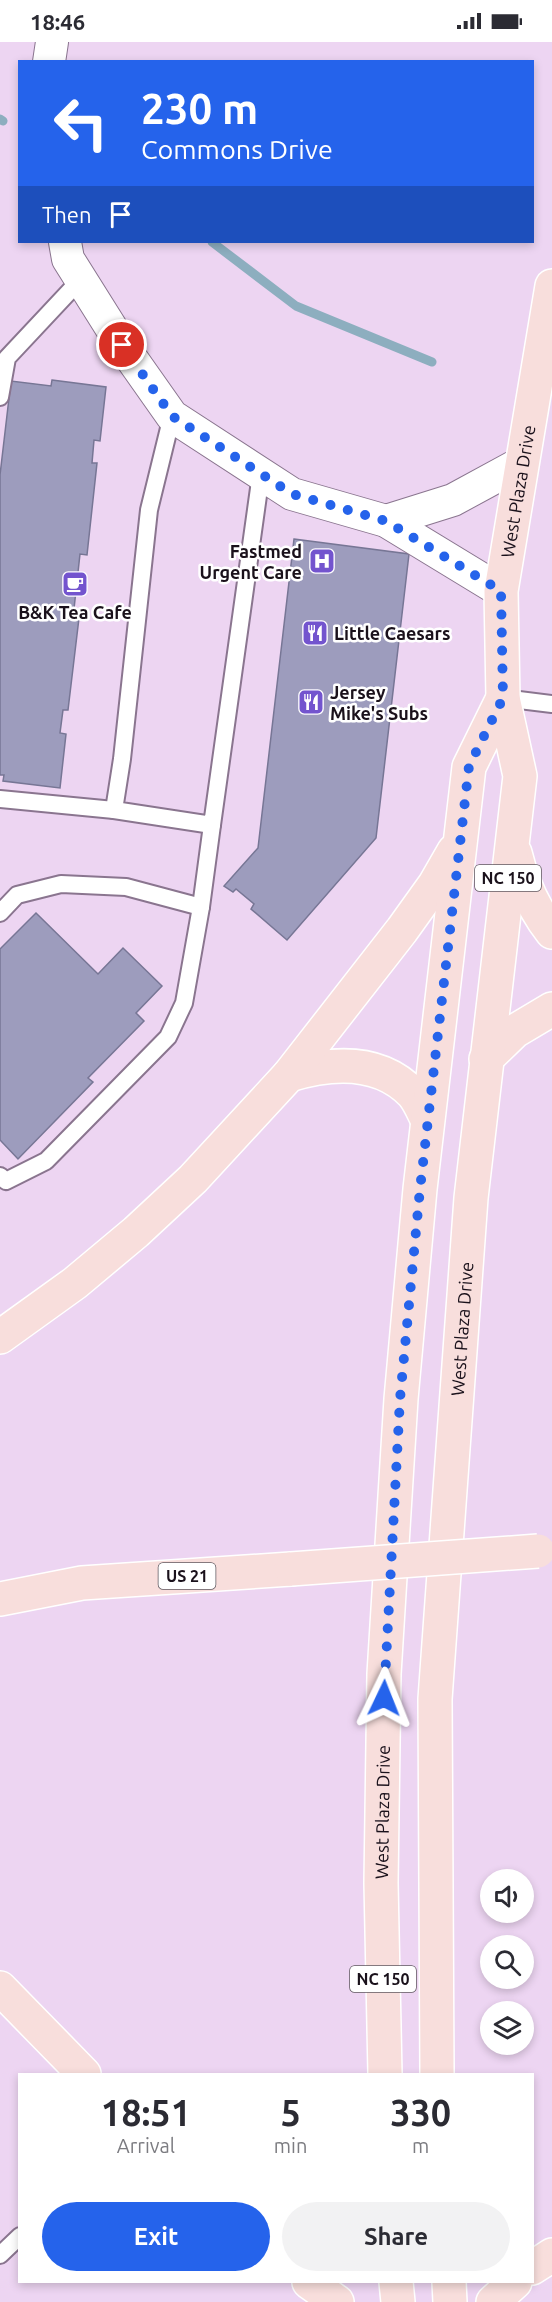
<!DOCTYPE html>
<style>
:root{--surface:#fff;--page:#f2f2f3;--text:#2b2b33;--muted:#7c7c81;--accent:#2563eb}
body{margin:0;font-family:Ubuntu,sans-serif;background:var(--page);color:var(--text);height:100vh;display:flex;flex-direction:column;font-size:22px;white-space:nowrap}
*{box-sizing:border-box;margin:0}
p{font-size:20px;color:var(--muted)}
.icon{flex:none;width:33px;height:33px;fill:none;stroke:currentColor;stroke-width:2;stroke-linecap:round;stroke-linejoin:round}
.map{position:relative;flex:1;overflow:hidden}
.side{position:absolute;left:18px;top:2031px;width:516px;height:210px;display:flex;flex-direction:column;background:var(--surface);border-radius:0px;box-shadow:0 3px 9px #0003}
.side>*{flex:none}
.guide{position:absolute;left:18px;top:18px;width:516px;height:183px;border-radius:0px;box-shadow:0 3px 9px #0003;background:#2563eb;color:#fff;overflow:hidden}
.tools{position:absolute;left:480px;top:1827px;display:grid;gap:12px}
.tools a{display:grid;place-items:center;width:54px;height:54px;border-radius:50%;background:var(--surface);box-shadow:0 3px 9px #0003;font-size:30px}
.pin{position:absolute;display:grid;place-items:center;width:51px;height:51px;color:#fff;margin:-26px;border:3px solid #fff;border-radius:50%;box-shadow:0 2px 6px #0007}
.me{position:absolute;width:66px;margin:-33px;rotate:2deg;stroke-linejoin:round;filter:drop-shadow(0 0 4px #0008)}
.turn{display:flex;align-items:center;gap:21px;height:126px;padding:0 24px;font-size:27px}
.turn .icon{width:78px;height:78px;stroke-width:2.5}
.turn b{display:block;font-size:42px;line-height:51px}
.then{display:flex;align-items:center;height:57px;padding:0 24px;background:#0003;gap:12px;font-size:22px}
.eta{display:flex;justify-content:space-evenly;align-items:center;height:102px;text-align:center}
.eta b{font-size:36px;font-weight:700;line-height:42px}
.cta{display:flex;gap:12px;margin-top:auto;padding:12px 24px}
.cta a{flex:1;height:69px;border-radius:36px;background:var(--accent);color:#fff;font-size:24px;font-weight:700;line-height:69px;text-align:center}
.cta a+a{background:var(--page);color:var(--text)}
.status{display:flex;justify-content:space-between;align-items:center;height:42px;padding:0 30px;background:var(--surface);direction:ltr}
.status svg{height:16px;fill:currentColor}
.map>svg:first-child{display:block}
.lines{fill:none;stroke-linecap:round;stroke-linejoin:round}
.stream{stroke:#8daebf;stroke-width:9}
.building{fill:#9d9cbd;stroke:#777695;stroke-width:1.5}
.lane-casing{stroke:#8a758f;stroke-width:20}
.street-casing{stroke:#8a758f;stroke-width:34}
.primary-casing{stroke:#fff;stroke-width:36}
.lane{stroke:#fff;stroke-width:16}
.street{stroke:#fff;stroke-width:32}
.primary{stroke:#f8dedc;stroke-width:33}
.primary-bridge-casing{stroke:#fff;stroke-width:36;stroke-linecap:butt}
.primary-bridge{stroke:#f8dedc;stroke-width:33}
.route{stroke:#2563eb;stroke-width:10;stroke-dasharray:0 18}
.labels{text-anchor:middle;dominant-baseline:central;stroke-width:5;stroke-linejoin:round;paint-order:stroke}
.shield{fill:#fff;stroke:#5f585f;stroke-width:1.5}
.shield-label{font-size:16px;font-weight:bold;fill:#1a111b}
.street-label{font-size:18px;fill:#1a111b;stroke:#fff}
.poi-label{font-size:18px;font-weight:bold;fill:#1a111b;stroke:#fff;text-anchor:start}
</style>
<div class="status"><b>18:46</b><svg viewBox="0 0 49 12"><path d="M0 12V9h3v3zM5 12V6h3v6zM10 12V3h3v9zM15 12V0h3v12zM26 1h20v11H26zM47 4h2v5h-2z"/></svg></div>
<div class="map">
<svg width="552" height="2260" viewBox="0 0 552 2260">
<rect width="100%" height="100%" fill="#edd5f2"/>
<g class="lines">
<g class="stream">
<path d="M0 77 3 79"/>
<path d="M212 200 296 264 432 320"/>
</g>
</g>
<g class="building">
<path d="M52 338 106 345 100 399 94 398 92 421H97L87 513 80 512 73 576H79L68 668H63L60 691 66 692 60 746 3 739 4 733H0V433L11 339 51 344Z"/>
<path d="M294 497 409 512 376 796 287 898 251 867 254 862 236 847 233 850 224 844 258 806Z"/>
<path d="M36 871 98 932 123 906 162 944 136 971 144 979 88 1036 93 1040 18 1117 0 1098V907Z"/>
</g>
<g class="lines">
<g class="lane-casing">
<g id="lane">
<path d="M0 355 7 316 81 237"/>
<path d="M172 374 149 468 122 717 114 768 212 783 261 432"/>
<path d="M503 656 552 662"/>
<path d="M0 757 114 768"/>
<path d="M0 871 17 853 61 842 126 845 201 865"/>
<path d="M0 1134 6 1139 46 1119 168 995 184 961 201 865 212 783"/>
<path d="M0 2213 20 2194"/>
</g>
</g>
<g class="street-casing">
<g id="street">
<path d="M49 20 52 0"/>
<path d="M65 200 68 217 122 303 172 374 292 452 386 479 501 549"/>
<path d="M386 479 453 458 523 420"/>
</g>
</g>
<g class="primary-casing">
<g id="primary">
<path d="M515 811C522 840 533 866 552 890"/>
<path d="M486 1017 515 989 552 967"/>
<path d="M289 1033C332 1020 380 1017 413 1052 419 1059 423 1069 427 1077"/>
<path d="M0 1295 75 1241 136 1190 193 1137 289 1033 402 888 435 842 454 809"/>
<path d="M0 1557 82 1541 291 1527"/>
<path d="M0 1946 84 2032"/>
<path id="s1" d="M385 2032 381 1841 384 1632 401 1357 420 1147 469 725 503 656"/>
<path id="s2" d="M437 2032 435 1657 471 1156 520 734 503 656 501 549 552 244"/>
<path d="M532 2226 552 2213"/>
<path d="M309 2240 337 2260"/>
<path d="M396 2240 398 2260"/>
<path d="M449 2240 450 2260"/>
<path d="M493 2260 515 2240"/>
</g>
</g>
<use href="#lane" class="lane"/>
<use href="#street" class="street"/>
<use href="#primary" class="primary"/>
<g class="primary-bridge-casing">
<path id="primary-bridge" d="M291 1527 538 1509"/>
</g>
<use href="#primary-bridge" class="primary-bridge"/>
</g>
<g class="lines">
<path class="route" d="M122 303 172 374 243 420 292 452 386 479 501 549 503 656 469 724 420 1147 400 1357 384 1656"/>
</g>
<defs>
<g id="hospital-square" transform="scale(1.35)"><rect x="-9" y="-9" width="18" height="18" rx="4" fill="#7354ce" stroke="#fff"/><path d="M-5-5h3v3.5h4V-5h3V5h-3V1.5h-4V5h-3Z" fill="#fff"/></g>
<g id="cafe-square" transform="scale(1.35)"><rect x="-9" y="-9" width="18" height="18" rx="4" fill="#7354ce" stroke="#fff"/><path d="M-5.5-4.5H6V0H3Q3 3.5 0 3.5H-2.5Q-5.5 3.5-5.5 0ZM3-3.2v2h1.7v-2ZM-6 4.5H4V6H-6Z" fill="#fff"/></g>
<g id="restaurant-square" transform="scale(1.35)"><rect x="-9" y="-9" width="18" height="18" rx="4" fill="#7354ce" stroke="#fff"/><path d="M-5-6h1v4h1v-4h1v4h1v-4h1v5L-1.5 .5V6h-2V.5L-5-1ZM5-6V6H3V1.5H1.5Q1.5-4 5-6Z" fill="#fff"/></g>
</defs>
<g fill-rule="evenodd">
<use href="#hospital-square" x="322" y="519"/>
<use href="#cafe-square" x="75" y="542"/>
<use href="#restaurant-square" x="315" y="591"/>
<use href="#restaurant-square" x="311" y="660"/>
</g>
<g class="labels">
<g class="shield">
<rect x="475" y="823" width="66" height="26" rx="4.5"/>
<rect x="158.5" y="1521" width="57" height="26" rx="4.5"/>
<rect x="350" y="1924" width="66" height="26" rx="4.5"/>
</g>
<g class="shield-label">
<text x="508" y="836">NC 150</text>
<text x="187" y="1534">US 21</text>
<text x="383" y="1937">NC 150</text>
</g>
<g class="street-label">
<text stroke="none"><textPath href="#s2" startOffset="1590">West Plaza Drive</textPath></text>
<text stroke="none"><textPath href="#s2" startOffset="746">West Plaza Drive</textPath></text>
<text stroke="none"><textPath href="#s1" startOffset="262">West Plaza Drive</textPath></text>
</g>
<g class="poi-label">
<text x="302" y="509" text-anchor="end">Fastmed<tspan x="302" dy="21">Urgent Care</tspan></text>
<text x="75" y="570" text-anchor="middle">B&amp;K Tea Cafe</text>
<text x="334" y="591">Little Caesars</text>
<text x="330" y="650">Jersey<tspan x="330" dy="21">Mike's Subs</tspan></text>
</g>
</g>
</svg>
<div class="tools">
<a><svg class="icon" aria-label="sound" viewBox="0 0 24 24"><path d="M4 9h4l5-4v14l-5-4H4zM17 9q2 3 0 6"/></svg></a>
<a><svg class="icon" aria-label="search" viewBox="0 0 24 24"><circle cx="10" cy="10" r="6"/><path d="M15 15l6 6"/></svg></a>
<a><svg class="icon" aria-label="layers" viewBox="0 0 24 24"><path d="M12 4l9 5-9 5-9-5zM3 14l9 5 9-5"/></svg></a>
</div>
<div class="pin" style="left:122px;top:303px;background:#d93025"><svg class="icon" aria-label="arrive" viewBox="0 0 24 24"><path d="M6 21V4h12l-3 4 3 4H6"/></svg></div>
<svg class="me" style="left:384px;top:1656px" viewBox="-20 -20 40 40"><path d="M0-17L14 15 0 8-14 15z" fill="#2563eb" stroke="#fff" stroke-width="4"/></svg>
<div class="guide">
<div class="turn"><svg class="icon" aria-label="left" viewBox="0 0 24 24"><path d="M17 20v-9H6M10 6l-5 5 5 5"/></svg><div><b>230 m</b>Commons Drive</div></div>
<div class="then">Then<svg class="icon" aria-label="arrive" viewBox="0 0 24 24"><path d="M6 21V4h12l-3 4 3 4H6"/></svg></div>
</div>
<section class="side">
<div class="eta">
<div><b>18:51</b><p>Arrival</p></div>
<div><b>5</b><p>min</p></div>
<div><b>330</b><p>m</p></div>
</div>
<div class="cta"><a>Exit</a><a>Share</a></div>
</section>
</div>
